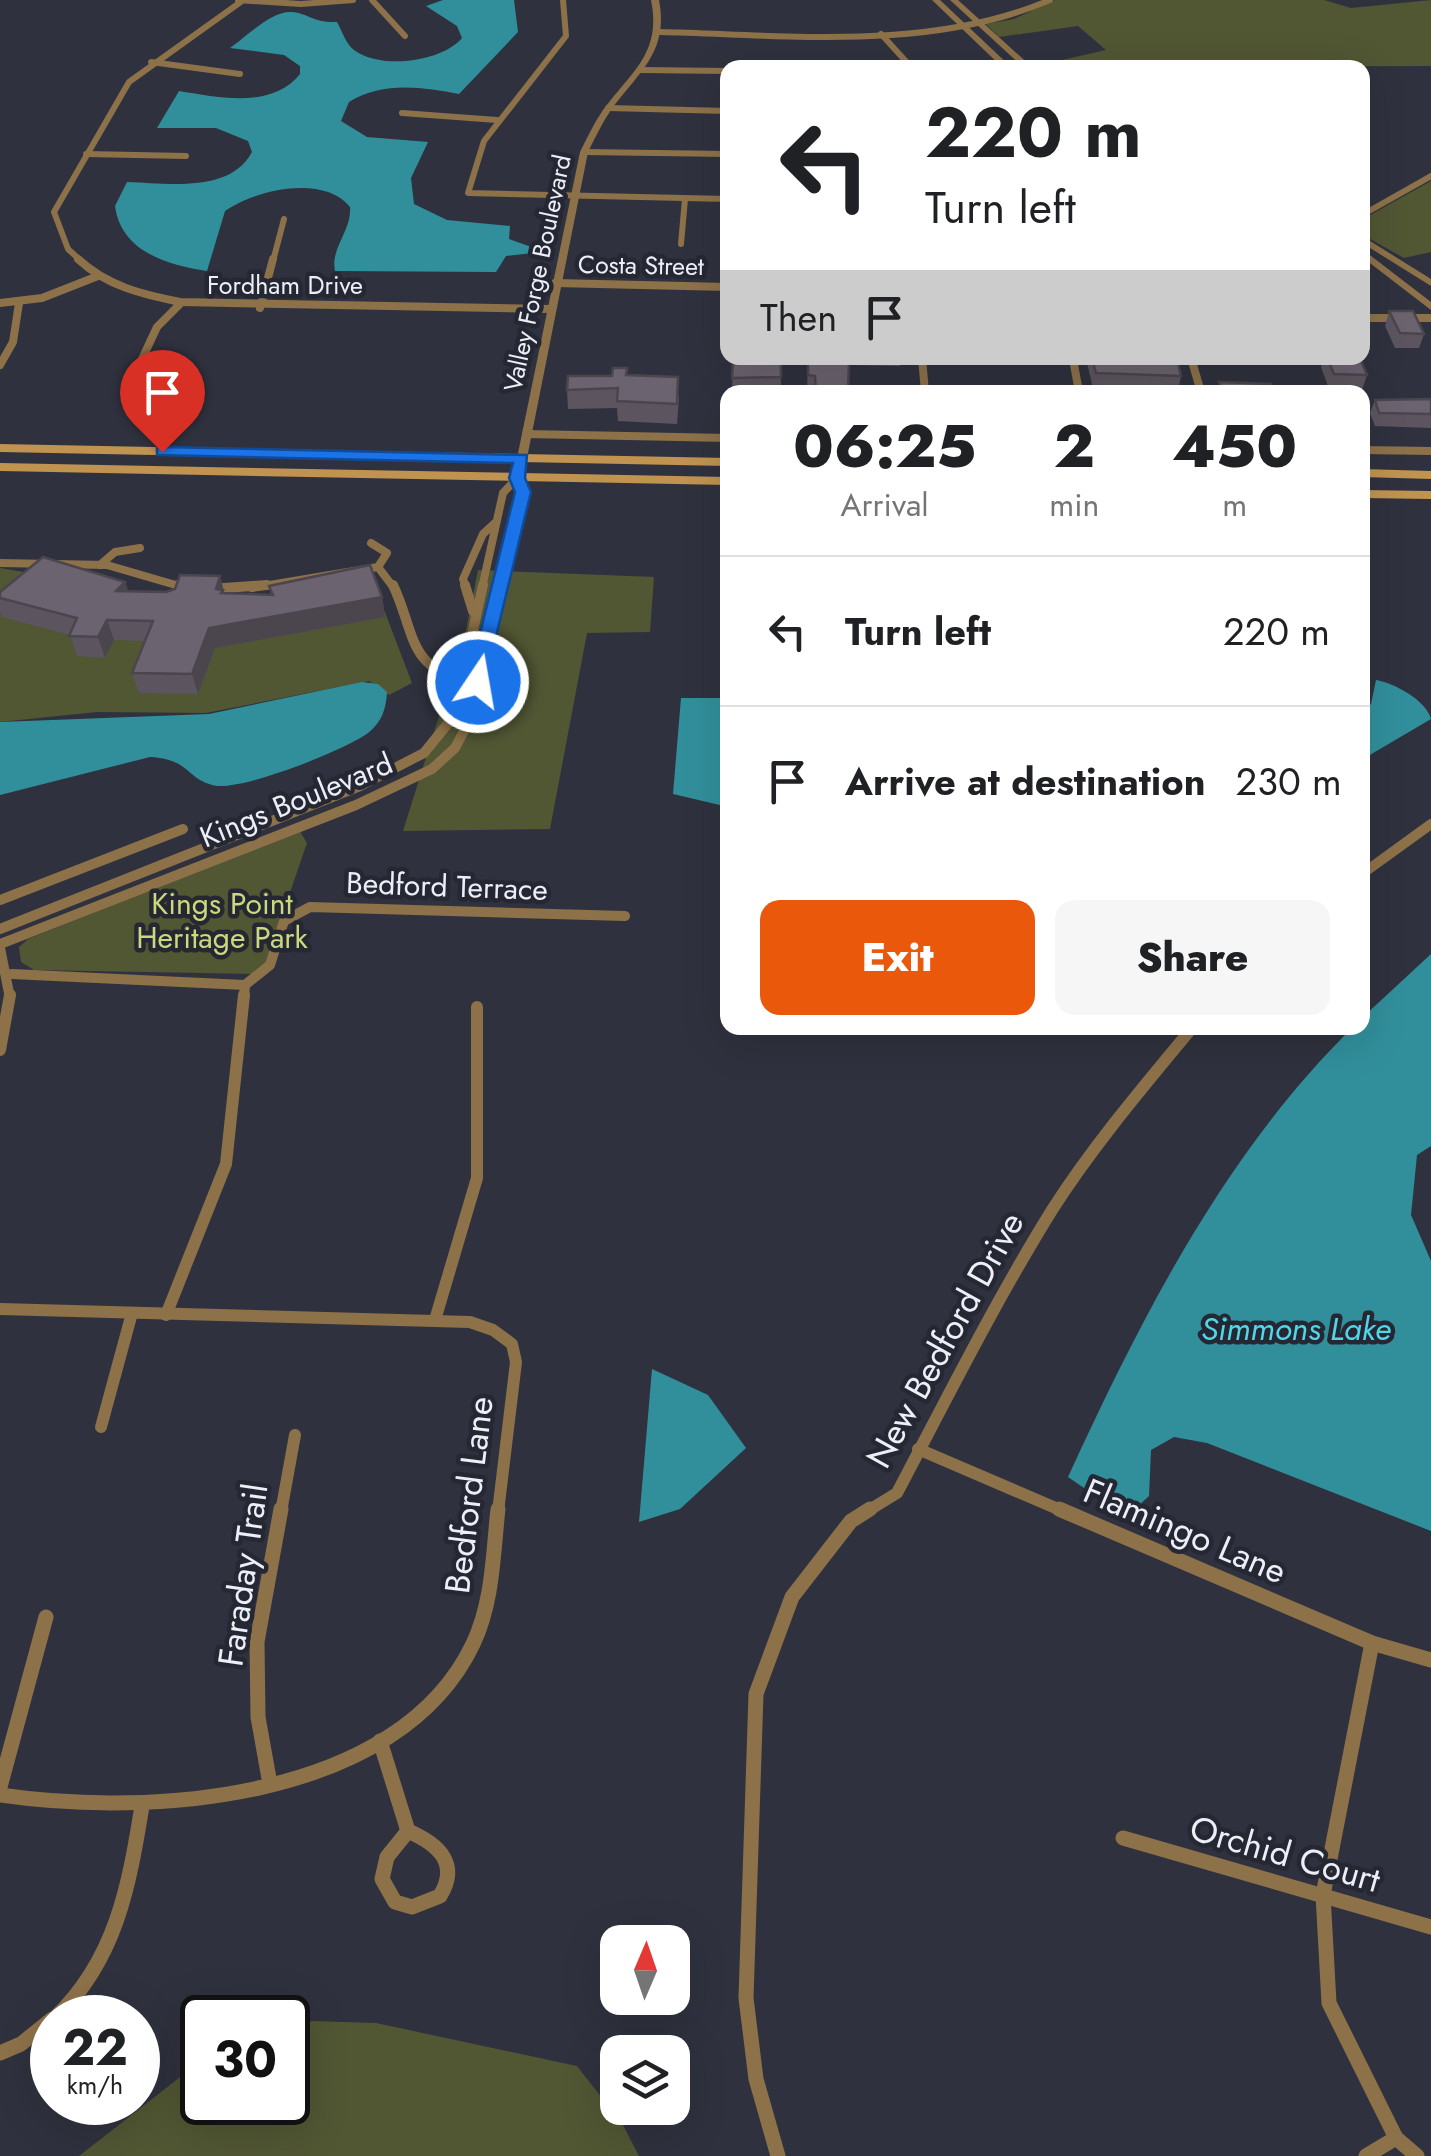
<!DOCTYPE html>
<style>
:root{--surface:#fff;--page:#f6f6f6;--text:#202124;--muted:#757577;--line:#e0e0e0;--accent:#ea580c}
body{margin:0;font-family:Jost,sans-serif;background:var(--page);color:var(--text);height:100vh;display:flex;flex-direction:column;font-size:38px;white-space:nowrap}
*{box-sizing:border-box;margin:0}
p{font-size:32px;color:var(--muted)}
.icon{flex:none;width:55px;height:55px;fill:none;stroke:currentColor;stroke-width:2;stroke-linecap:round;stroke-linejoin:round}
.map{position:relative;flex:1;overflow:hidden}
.side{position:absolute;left:720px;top:385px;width:650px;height:650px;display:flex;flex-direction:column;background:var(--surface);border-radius:20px;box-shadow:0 10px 40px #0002}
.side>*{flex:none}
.banner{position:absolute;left:720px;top:60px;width:650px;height:305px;border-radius:20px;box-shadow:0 10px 40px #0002;background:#fff;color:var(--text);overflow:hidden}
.needle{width:65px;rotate:2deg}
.tools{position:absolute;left:600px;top:1925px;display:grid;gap:20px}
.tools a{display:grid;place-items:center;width:90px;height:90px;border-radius:20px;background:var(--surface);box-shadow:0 10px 40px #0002;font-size:50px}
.speed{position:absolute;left:30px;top:1995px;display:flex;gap:20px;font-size:50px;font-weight:700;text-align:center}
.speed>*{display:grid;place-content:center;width:130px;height:130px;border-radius:50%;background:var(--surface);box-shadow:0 10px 40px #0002;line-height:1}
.speed small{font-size:25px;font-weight:400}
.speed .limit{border:5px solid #111;border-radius:15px;background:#fff;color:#111}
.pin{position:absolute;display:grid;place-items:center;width:85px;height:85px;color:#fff;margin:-102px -42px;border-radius:50% 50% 50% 0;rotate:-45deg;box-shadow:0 0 10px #0007}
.pin .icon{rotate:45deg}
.me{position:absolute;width:110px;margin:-55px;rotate:12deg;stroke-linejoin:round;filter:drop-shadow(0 0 8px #0008)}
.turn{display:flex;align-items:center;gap:35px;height:210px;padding:0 40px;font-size:45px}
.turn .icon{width:130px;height:130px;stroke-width:2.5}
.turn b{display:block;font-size:70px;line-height:85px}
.then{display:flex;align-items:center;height:95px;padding:0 40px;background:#0003;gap:20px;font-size:38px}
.eta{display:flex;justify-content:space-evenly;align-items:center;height:170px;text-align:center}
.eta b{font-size:60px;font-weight:800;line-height:70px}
.action{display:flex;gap:20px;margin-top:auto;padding:20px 40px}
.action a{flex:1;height:115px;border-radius:20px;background:var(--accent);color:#fff;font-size:40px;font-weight:800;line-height:115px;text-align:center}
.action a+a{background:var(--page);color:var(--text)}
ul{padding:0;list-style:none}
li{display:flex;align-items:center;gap:30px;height:150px;padding:0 40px;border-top:2px solid var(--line)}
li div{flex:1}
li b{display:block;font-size:38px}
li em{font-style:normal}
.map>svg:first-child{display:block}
.green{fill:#515633}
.water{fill:#318f9b}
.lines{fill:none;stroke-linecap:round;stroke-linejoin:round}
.minor-far4{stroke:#8d7149;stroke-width:6}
.minor-far3{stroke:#8d7149;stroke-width:8}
.minor-far2{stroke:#8d7149;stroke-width:10}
.minor-far1{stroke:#8d7149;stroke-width:12}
.minor{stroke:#8d7149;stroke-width:15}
.tertiary{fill:#8d7149;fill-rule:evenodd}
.secondary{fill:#c09350;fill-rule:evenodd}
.wall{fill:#5c555f}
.shaded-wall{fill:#4b454e}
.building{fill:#6b636f;stroke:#4b454e;stroke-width:2.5}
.route{fill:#1a73e8;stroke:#114b97;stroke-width:2.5}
.labels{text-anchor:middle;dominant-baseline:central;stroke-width:9;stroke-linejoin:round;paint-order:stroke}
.far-street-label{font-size:25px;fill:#eceff7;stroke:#252833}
.street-label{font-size:30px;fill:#eceff7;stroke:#252833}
.park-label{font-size:30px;fill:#cbd97c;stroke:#252833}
.water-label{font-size:32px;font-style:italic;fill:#4fd7e8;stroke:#252833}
.near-street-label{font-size:35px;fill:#eceff7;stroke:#252833}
</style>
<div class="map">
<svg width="1431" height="2156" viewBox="0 0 1431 2156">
<rect width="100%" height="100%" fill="#2f323e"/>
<g class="green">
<path d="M1055 0H1324L1351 8 1431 0V66L1057 67 1049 63 1106 50 1078 26 999 37 986 24 1014 19Z"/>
<path d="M1431 181V252L1404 258 1363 235V219Z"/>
<path d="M0 568 226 607 373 581 412 683 389 695 369 681 206 713 97 712 0 722Z"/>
<path d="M478 570 654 577 650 632 587 633 550 829 403 831 466 630Z"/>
<path d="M299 830 307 843 265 965 255 974 34 970 21 962 19 947 28 939Z"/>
<path d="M312 2021 376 2023 577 2066 623 2125 639 2156H79L202 2060V2102H288V2030Z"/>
</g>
<g class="water">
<path d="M443 0H514L518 32 459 94C423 87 382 81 349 102L341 121 367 137 428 142 411 178 414 204 447 220 510 226 509 239 534 248 533 253 506 256 496 272 335 271C330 248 352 231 350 207 324 174 254 190 225 211L207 271C168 265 121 252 115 206L127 182C165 183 230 194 252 152L248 141 216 128H157L179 91C217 97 271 110 300 74V66L284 55 230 48C246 37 272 10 292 12 307 13 314 23 337 22 342 31 346 44 354 50 380 70 442 62 462 38L457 26 426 6Z"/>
<path d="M1376 680C1394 683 1426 700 1431 719L1363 759V712L1371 704Z"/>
<path d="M362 682 378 684 387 692C386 709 382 722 368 733 345 750 238 793 212 785 185 777 189 759 150 757L0 795V722L209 714Z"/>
<path d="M681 698H727L728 804 724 806 673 794Z"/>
<path d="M1431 954V1146L1417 1155 1411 1215 1431 1261V1531L1207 1443 1174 1437 1151 1450 1149 1496 1136 1508 1087 1490 1068 1477C1142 1316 1225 1153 1352 1028H1362L1363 1017Z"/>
<path d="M652 1369 708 1395 746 1448 680 1509 639 1522Z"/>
</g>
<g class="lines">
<g class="minor-far4">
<path d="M238 0 301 4 353 0"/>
<path d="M372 0 405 36"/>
<path d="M563 0 566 36 484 141 468 193 728 199"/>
<path d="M660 32C789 35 929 52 1050 0"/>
<path d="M881 34 912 68"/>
<path d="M151 62 240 74"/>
<path d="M641 70 728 71"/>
<path d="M608 108 728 111"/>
<path d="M402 113 497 120"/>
<path d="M584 152 728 154"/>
<path d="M86 154 186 156"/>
<path d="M1362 215 1431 176"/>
<path d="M681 244 685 199"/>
<path d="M81 261 68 249 54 212 129 82 242 1"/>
<path d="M273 261 284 219"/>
</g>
<g class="minor-far3">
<path d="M78 259C107 286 141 294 180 302L550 309"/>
<path d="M555 283 728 287"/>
<path d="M0 303 42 298 98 276"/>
<path d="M260 308 273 259"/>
<path d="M1362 318H1431"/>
<path d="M922 358 925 392"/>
<path d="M1191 358 1201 392"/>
<path d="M1073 359 1079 392"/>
<path d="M0 365 13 342 19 303"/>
<path d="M128 389 157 327 181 303"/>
<path d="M526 434 728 438"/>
<path d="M1362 450 1431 451"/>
<path d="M371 543 387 553 378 567"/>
<path d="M0 563 107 565 186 588"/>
<path d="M100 565 115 552 140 548"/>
<path d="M252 588 378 567 394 588"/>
<path d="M466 588 463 579 483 534 496 522"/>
<path d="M482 588 503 493 517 478 522 458"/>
<path d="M500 588 523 492 517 478"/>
</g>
<g class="minor-far2">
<path d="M178 585 187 588"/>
<path d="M393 585C415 631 407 668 466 681"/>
<path d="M465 585 473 611"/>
<path d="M210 589 267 585"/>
<path d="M1362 874 1431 824"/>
<path d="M0 900 183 829"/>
<path d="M0 929 360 786 424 753 454 716 483 585"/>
<path d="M0 944 356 805 432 769 455 748 465 729 500 585"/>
<path d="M0 948 10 998"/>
<path d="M12 974 245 985 270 965 284 921 310 907 625 916"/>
<path d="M244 998 245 985"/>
</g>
<g class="minor-far1">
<path d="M0 1050 10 995"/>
<path d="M0 1309 470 1322 493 1330 512 1344 516 1362 498 1512"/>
<path d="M166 1315 226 1164 244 995"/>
<path d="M435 1320 477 1178V1007"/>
<path d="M101 1427 132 1313"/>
<path d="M918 1449 1065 1512"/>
<path d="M281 1512 295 1435"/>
<path d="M866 1512 897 1493C947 1398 995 1302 1052 1210 1093 1146 1143 1087 1192 1028"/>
</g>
<g class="minor">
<path d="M1059 1509 1372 1643 1431 1660"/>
<path d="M1372 1643 1323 1895 1329 2003 1396 2138 1417 2156"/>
<path d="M380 1741 408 1831"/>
<path d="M270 1784 258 1717 257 1642 281 1509"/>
<path d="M0 1787 46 1617"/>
<path d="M0 1795C150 1817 398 1801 473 1644 493 1602 493 1554 498 1509"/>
<path d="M408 1831C438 1844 460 1863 440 1896L412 1907 395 1902 382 1879 387 1857Z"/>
<path d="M1123 1838 1431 1927"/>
<path d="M55 2018C116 1960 129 1886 142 1806"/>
<path d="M0 2053 21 2044 52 2019"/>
<path d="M778 2156 756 2079 746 1998 756 1694 792 1597 851 1521 870 1509"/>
<path d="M1366 2156 1396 2138"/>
</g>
<g class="tertiary">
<path d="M651 0H659C669 52 639 72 611 110 602 123 595 138 588 152L527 458 518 460 517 458 580 152C587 138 594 123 603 110 631 72 662 53 651 0Z"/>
<path d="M932 0H940L1012 68H1003Z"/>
<path d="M950 0H958L1033 68H1024Z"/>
<path d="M1362 236 1431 279V286L1362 243Z"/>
<path d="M1362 249 1431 302V310L1362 257Z"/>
</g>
<g class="secondary">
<path d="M0 444 728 458V466L0 452Z"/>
<path d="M0 463 728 477V485L0 471Z"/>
<path d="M1362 469 1431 471V479L1362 477Z"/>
<path d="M1362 490 1431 491V499L1362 498Z"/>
</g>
</g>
<g class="wall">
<path d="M1389 311 1424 334 1419 348H1395L1385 326Z"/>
<path d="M733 358 781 360V392H732Z"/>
<path d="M808 358 848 392H807Z"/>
<path d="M853 358H901L900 366 853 365Z"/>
<path d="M1088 358H1177L1181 376 1178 391 1093 388 1087 363Z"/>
<path d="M1324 358H1360L1367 375 1362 390 1329 389 1321 367Z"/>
<path d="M627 368V375L679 397 677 424 618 421 617 408 568 409 567 390 612 376Z"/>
<path d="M1431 399V428L1375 426 1370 413 1375 400Z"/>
<path d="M220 576 224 593 271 595 269 586 382 597 385 617 215 648 198 694 139 693 132 673 145 641 114 640 105 658 77 656 70 635 2 617 0 611V592L125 582 128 591 166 592Z"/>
</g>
<g class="shaded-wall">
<path d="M220 576 225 596 216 589Z"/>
<path d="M125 582 131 602 116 591Z"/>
<path d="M382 597 385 617 215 648 198 694 192 674 209 628Z"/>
<path d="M107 620 114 640 105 658 98 637Z"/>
</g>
<g class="building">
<path d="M1389 311H1413L1424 334 1400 333Z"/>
<path d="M733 358 781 360V377L732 378Z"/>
<path d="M808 358H822L849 362 848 392H816L815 376 808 375Z"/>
<path d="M1092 358H1177L1181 376 1096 373Z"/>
<path d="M1327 358H1360L1367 375 1334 374Z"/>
<path d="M613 368H627L626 375 678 377 677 404 617 401 618 388 567 390 568 376H612Z"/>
<path d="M1219 382 1271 384 1276 392H1222Z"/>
<path d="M1061 386 1062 392H1011L1010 388Z"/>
<path d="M1431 399V414L1379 413 1375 400Z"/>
<path d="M43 557 125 582 116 591 166 592 175 589 180 575 220 576 216 589 223 590 221 593 273 595 269 586 370 565 382 597 209 628 192 674 132 673 153 621 107 620 98 637 69 636 77 618 0 598V592Z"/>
</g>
<path class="route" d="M162 447 527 455 525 478 531 492 484 686 468 682 515 492 509 478 513 463 157 455V448Z"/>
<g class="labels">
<g class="far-street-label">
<text transform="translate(641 265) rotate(1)">Costa Street</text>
<text transform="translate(537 273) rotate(-78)">Valley Forge Boulevard</text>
<text x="285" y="285">Fordham Drive</text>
</g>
<g class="street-label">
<text transform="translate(296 800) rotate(-22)">Kings Boulevard</text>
<text transform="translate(447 886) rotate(2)">Bedford Terrace</text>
</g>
<g class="park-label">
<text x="222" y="903">Kings Point<tspan x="222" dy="34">Heritage Park</tspan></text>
</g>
<g class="water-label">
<text x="1296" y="1329">Simmons Lake</text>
</g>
<g class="near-street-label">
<text transform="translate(945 1340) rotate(-61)">New Bedford Drive</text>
<text transform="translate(469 1495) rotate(-83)">Bedford Lane</text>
<text transform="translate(1185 1531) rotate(23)">Flamingo Lane</text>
<text transform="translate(243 1575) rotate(-82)">Faraday Trail</text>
<text transform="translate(1285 1854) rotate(16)">Orchid Court</text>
</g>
</g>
</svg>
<div class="tools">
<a><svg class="needle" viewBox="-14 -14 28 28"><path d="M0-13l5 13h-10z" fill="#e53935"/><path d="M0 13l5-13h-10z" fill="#757577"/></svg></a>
<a><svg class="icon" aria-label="layers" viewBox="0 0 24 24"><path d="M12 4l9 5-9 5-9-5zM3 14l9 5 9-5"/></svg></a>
</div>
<div class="speed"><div>22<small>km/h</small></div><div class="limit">30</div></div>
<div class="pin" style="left:162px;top:452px;background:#d93025"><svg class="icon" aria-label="arrive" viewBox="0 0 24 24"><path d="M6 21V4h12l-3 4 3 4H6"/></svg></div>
<svg class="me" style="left:478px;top:682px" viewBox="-20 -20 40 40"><circle r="17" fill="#1a73e8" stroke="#fff" stroke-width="3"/><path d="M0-11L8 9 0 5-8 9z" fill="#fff"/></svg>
<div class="banner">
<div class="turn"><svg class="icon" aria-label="left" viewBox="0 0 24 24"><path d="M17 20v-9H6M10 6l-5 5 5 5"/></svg><div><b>220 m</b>Turn left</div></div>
<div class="then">Then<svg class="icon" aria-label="arrive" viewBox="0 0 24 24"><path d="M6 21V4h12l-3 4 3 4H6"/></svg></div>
</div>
<section class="side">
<div class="eta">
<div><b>06:25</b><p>Arrival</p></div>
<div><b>2</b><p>min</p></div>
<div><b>450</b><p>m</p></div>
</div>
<ul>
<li><svg class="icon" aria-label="left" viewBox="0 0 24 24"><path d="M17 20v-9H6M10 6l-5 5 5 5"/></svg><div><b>Turn left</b></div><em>220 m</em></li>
<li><svg class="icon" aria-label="arrive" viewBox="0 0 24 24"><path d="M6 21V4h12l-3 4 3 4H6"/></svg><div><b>Arrive at destination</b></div><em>230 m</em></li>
</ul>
<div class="action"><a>Exit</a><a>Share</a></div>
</section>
</div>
